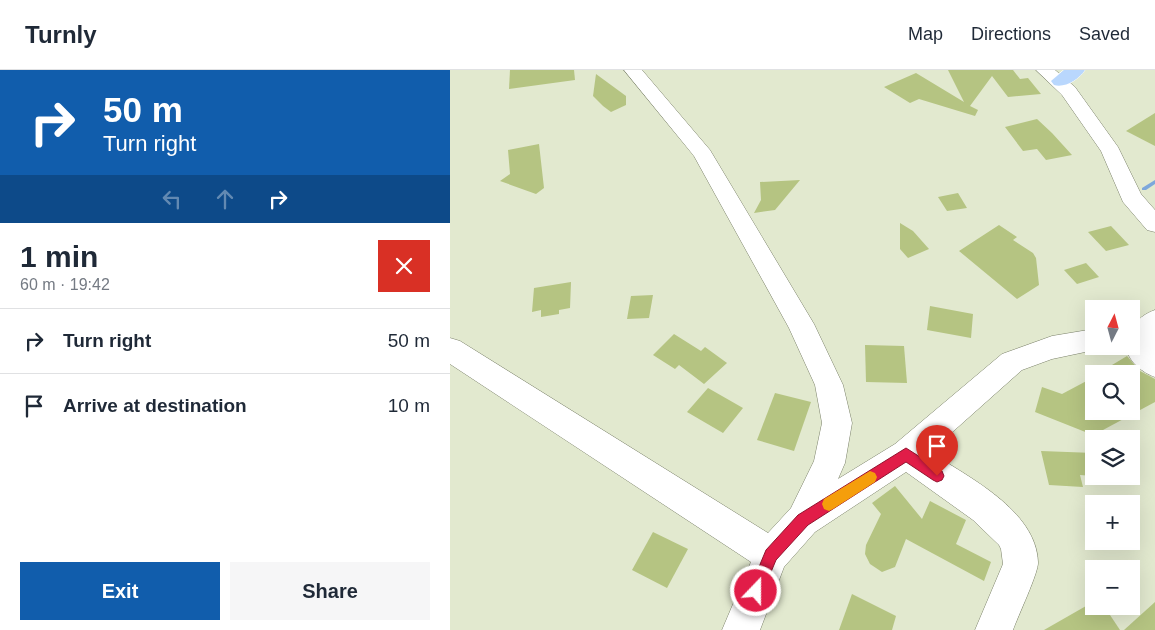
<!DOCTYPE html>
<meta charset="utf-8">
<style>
:root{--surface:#fff;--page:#f6f6f7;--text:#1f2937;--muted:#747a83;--line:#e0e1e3;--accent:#115dac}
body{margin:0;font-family:Arial,sans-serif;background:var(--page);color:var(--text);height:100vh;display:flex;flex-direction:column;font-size:19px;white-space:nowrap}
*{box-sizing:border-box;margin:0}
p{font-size:16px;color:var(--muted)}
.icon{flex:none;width:28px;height:28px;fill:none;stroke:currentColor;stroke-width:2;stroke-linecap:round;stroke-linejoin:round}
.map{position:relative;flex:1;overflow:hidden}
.drawer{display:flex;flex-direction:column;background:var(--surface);width:450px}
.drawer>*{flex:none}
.hud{background:#115dac;color:#fff;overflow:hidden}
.needle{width:32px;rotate:6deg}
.controls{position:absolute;left:635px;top:230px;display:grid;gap:10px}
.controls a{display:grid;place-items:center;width:55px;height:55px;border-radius:0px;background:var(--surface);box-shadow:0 5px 20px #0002;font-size:25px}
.pin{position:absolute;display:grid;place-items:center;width:42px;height:42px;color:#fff;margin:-51px -21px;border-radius:50% 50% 50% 0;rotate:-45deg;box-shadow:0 0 5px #0007}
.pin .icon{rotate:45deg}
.me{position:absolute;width:55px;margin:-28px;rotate:22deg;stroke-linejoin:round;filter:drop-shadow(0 0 4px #0008)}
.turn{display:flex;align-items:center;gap:18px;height:105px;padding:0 20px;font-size:22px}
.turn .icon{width:65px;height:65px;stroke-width:2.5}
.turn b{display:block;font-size:35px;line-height:42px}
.lanes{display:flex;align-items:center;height:48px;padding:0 20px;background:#0003;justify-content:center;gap:25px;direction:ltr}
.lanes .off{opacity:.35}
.round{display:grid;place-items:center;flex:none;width:52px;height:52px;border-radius:0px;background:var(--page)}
.headline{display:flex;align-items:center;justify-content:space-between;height:85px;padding:0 20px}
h1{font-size:30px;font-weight:800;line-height:38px}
.button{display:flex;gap:10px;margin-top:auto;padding:10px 20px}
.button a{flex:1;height:58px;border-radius:0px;background:var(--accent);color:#fff;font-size:20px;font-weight:800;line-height:58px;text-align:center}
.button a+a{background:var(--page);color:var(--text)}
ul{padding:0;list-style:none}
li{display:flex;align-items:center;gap:15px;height:65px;padding:0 20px;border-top:1px solid var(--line)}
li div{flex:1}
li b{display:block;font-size:19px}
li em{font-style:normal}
header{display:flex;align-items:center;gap:30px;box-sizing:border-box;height:70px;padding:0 25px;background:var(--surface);border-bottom:1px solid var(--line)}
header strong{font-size:24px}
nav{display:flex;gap:28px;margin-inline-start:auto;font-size:18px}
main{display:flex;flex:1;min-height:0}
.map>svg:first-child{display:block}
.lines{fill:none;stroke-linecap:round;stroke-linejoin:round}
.stream{fill:#7da7db;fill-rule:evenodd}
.building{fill:#b5c482}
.minor-casing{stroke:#7b816a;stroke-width:1}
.major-casing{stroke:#fff;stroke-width:1}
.minor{fill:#fff;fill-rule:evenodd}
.major{fill:#b9d7fd;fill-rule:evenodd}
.route{fill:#e11d48;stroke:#92132f}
.slow{fill:#f59e0b}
</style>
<header>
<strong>Turnly</strong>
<nav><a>Map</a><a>Directions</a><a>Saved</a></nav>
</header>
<main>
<section class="drawer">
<div class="hud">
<div class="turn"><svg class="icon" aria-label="right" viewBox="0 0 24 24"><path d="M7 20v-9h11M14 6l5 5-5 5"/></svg><div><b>50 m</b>Turn right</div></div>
<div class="lanes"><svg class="icon off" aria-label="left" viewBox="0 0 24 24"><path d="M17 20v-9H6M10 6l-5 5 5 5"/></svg><svg class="icon off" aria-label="ahead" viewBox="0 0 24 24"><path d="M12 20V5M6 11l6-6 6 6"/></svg><svg class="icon" aria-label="right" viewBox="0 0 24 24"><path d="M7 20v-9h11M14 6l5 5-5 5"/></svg></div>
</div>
<div class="headline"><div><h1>1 min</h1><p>60 m · 19:42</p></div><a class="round" style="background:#d93025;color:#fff"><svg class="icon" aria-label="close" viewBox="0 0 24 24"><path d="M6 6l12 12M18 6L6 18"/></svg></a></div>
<ul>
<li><svg class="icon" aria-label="right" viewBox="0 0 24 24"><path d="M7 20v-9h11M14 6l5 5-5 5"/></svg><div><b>Turn right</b></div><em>50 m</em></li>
<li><svg class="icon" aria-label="arrive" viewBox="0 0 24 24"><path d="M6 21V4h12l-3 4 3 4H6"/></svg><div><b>Arrive at destination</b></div><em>10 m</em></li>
</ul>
<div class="button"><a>Exit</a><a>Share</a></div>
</section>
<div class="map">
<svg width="705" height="560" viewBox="0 0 705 560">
<rect width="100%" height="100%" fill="#e2e9cf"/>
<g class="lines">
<path class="stream" d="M705 110V114L696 120H692V118Z"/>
</g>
<g class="building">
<path d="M60 0H124L125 10 59 19Z"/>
<path d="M498 0H563L570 9 578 8 591 24 558 27 542 6 520 36 528 40 525 46 469 29 460 33 434 17 466 3 514 32Z"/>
<path d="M146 4 176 26V35L161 42 153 36 143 26Z"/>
<path d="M705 43V76L676 61Z"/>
<path d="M587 49 602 63 622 85 596 90 587 79 573 81 555 57Z"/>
<path d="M89 74 94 118 86 124 50 111 60 104 58 80Z"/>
<path d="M350 110 325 140 304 143 311 130 310 112Z"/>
<path d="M508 123 517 138 497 141 488 127Z"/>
<path d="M450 153 463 161 479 179 458 188 450 179Z"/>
<path d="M549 155 567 167 563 170 583 183 586 188 589 215 567 229 509 181Z"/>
<path d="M661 156 679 175 656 181 638 162Z"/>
<path d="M636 193 649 207 627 214 614 200Z"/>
<path d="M121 212 120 238 109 240V244L91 247V240L82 242 84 218Z"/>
<path d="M203 225 199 248 177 249 181 226Z"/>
<path d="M480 236 523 244 521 268 477 260Z"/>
<path d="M224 264 251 281 255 277 277 293 254 314 229 295 225 299 203 285Z"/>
<path d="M415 275 454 276 457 313 416 312Z"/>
<path d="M677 286 690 301 705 309V332L653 360V369L585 342 592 317 612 324 644 307V341H681V304H647Z"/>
<path d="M258 318 293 338 273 363 237 342Z"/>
<path d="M325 323 361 332 344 381 307 370Z"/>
<path d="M591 381 644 383V406L630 405 633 417 599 415Z"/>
<path d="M445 416 472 449 480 431 516 450 506 474 541 492 534 511 456 469 445 497 432 502 420 494 415 484 416 475 431 444 422 433Z"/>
<path d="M203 462 238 479 217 518 182 500Z"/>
<path d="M402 524 446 546 442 560H389Z"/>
<path d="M705 532V560H674Z"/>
<path d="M636 536H654L670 560H594Z"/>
</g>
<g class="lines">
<g class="minor-casing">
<g id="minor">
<path d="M174 0H192L260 80 364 254 393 315 402 353 395 393 388 409 445 374 552 284 602 266 644 259V276H654V278L602 289 572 300 480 382C518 407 586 440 588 492 589 502 567 548 563 560H525L553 494 551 479 549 475 523 450 456 402 365 462 334 497 310 560H272L301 492 0 294V268L10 271 318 463 341 438 364 391 372 353 365 315 339 258 244 86Z"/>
<path d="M586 0H605L625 17 668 77 691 124 705 140V162L697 160 673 132 651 81 612 25Z"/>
<path d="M705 240V307C693 303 676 290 677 276H681C681 257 686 247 705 240Z"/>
</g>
</g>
<g class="major-casing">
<path id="major" d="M614 0H635C628 10 615 18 604 15L601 11Z"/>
</g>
<use href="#minor" class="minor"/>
<use href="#major" class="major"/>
</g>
<path class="route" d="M456 378 492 401 494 406 492 410 487 412 483 410 456 392 358 455 326 490 311 526 306 529 301 526 299 521 316 480 348 445Z"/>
<path class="slow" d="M420 401 425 403 427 407 425 412 383 439 379 441 374 439 372 434 374 429Z"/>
</svg>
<div class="controls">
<a><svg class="needle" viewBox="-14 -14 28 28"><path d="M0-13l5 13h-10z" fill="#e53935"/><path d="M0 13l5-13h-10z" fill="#747a83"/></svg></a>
<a><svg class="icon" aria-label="search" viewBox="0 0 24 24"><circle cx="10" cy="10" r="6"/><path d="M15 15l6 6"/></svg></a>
<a><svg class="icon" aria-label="layers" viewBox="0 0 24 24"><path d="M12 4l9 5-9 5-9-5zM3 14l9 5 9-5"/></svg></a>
<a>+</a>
<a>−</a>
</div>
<div class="pin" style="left:487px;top:406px;background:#d93025"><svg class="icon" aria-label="arrive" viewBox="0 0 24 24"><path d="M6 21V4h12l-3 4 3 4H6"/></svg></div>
<svg class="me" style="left:306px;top:521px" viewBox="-20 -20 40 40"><circle r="17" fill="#e11d48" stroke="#fff" stroke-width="3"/><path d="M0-11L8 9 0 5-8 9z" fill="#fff"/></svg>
</div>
</main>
